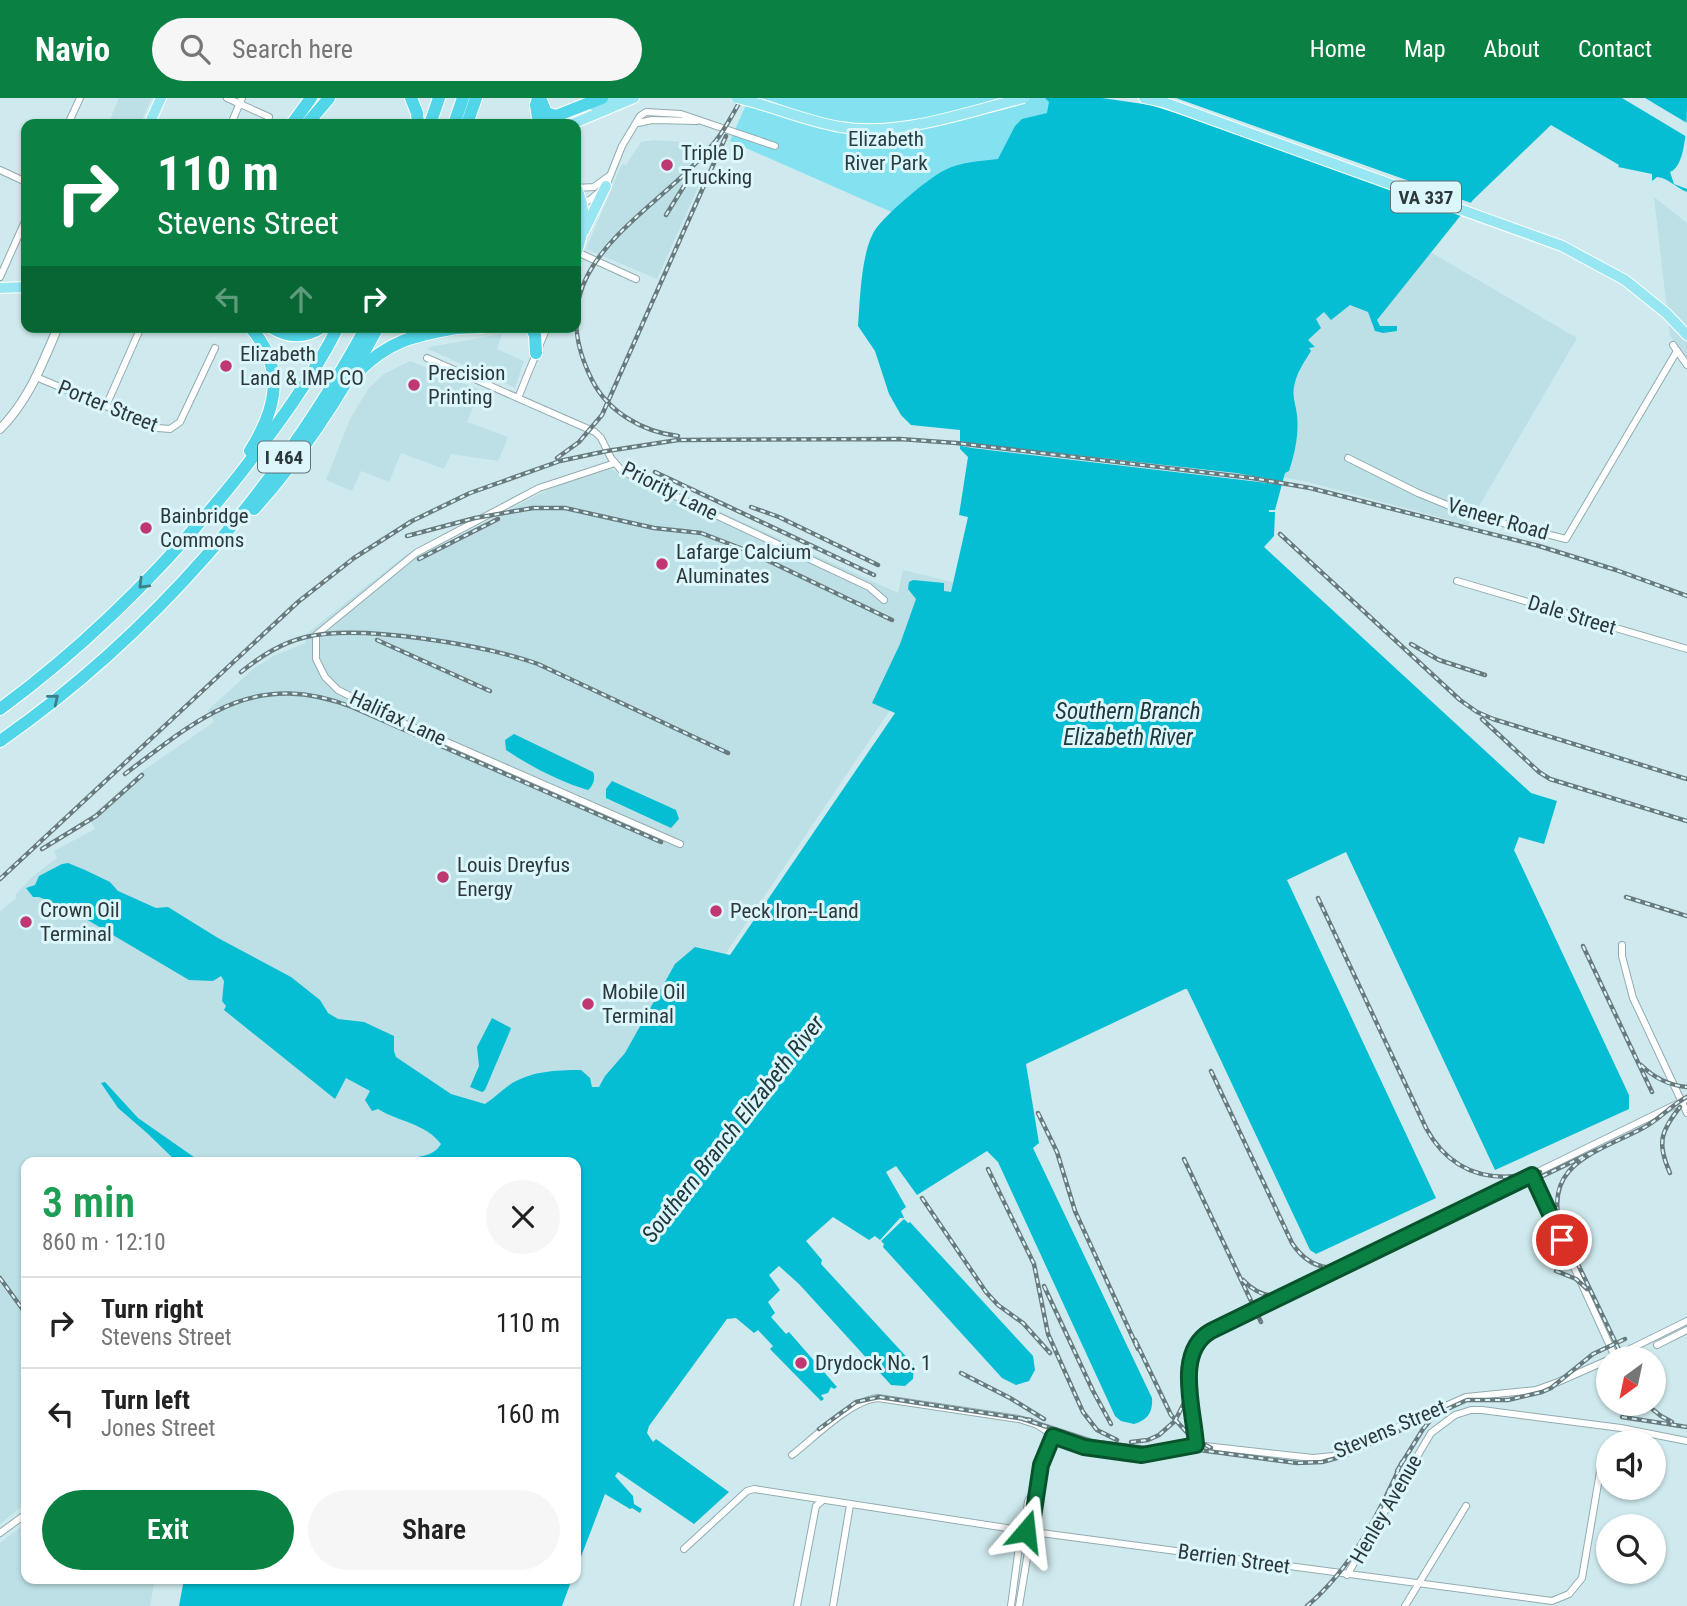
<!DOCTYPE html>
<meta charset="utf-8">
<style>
:root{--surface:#fff;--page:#f6f6f6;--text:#222;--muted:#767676;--line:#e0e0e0;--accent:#0b8043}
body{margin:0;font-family:"Roboto Condensed",sans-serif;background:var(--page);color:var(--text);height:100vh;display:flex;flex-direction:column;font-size:26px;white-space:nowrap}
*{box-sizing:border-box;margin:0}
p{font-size:23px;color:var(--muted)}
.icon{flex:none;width:38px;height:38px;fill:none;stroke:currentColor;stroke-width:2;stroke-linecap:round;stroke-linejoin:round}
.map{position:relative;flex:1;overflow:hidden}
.drawer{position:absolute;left:21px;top:1059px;width:560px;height:427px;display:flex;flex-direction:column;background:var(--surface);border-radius:14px;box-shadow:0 2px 5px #0004}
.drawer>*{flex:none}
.hud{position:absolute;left:21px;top:21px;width:560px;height:214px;border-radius:14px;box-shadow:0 2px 5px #0004;background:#0b8043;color:#fff;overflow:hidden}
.needle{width:46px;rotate:213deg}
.tools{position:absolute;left:1596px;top:1248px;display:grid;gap:14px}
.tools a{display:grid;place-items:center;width:70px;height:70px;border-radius:50%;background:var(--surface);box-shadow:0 2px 5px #0004;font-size:35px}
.pin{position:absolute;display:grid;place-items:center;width:60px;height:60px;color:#fff;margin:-30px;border:4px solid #fff;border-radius:50%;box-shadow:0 2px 7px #0007}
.me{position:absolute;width:77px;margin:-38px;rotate:17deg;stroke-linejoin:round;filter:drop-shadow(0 0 5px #0008)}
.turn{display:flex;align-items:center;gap:24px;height:147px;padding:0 21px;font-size:32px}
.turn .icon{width:91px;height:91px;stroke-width:2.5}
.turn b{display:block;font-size:49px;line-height:60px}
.lanes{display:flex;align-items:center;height:66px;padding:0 21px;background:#0003;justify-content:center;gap:35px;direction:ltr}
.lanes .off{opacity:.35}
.round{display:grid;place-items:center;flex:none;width:74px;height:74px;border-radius:37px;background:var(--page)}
.summary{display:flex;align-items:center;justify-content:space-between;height:119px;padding:0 21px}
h1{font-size:42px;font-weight:600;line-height:52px;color:#1e9e55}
.button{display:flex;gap:14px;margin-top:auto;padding:14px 21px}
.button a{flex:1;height:80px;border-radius:42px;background:var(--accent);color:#fff;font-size:28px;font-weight:600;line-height:80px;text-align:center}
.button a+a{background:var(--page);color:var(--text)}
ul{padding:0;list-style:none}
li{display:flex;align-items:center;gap:21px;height:91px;padding:0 21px;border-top:2px solid var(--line)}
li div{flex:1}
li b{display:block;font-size:26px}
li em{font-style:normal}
header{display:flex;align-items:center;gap:42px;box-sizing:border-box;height:98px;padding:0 35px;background:var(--accent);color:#fff}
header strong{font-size:33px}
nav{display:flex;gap:38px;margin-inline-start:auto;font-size:24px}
.search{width:490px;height:63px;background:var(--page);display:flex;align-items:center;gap:18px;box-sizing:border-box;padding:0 24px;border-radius:38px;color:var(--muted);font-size:26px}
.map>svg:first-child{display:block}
.built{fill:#bce0e6}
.green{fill:#84e1f0}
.water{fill:#05bed3}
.pier{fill:#cfeaee}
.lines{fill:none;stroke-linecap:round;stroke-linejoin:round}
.minor-casing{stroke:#92abb0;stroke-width:8}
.tertiary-casing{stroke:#92abb0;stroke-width:10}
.primary-casing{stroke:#fff;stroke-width:12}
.motorway-casing{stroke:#fff;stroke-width:14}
.minor{stroke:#fff;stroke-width:6}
.tertiary{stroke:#fff;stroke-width:8}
.primary{stroke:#97e6f1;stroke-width:10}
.motorway{stroke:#51d5e8;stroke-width:12}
.rail-casing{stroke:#697a7d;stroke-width:4.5}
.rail{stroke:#dcf7fc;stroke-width:2;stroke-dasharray:5;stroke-linecap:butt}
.primary-bridge-casing{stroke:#fff;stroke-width:12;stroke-linecap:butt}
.primary-bridge{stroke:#97e6f1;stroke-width:10}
.oneway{stroke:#3d7f88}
.route-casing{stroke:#07532c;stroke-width:18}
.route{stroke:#0b8043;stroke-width:12}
.poi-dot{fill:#c03772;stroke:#dcf7fc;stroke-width:2.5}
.labels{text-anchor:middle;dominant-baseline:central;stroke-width:6;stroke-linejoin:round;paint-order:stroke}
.shield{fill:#dcf7fc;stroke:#627174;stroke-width:2}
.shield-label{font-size:19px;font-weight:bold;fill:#2d383a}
.park-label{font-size:21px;fill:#263f43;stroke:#dcf7fc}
.poi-label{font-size:21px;fill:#2d383a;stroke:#dcf7fc;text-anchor:start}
.street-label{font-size:21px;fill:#2d383a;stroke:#dcf7fc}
.water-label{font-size:23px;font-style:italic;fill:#20393d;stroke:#dcf7fc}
</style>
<header>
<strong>Navio</strong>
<div class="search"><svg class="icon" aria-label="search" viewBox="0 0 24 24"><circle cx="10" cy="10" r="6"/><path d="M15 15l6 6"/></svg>Search here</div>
<nav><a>Home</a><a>Map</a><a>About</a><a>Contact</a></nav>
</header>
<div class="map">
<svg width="1687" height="1508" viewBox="0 0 1687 1508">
<rect width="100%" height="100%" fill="#cfeaee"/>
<g class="built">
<path d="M119 0H152L140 26H108Z"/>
<path d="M654 42 699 45 684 80 699 87 657 181 586 151 622 66 626 67 641 44Z"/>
<path d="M1654 99 1687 125V262L1670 238Z"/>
<path d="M1432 155 1577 240 1468 427 1308 384 1276 378 1275 254 1344 196Z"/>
<path d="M502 236 497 251 524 263 515 290 428 251 429 249Z"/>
<path d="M410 263 480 292 467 324 508 339 498 363 451 356 444 371 401 355 389 384 361 373 352 393 326 382 350 321 368 291 384 276Z"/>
<path d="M610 371 658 394 662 387 898 495 903 472 957 485 936 544 687 913 576 1064H26V1405L0 1426V813L16 800V796L32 779 57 760 54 753 95 731 89 720 141 674 214 624 208 612 253 571 275 557 306 545 305 537 407 456 416 460 547 392 581 379Z"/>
<path d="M26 1425V1480L155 1481 150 1508H0V1445Z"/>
</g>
<path class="green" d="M749 0H1048L1052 6 1049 15 1000 62 896 116 730 43Z"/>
<g class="water">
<path d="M1045 0H1687C1687 20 1687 68 1670 74L1674 86 1687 91V94C1676 90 1669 80 1657 79L1652 83V76L1618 69 1619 67 1551 27 1473 102 1377 222 1380 228H1397V233L1383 235 1375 233 1368 214 1350 207 1331 222 1324 214 1316 221 1321 230 1308 242 1315 249 1309 250 1311 253C1304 264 1296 276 1294 289 1292 299 1296 307 1297 317 1299 336 1295 355 1289 373L1285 375 1275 412H1269V414H1275L1274 438 1264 449 1531 695 1557 703 1544 746 1519 739 1514 752 1629 997V1011L1495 1072 1346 754 1287 782 1436 1100 1316 1156 1310 1152 1200 918 1187 891H1185L1026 966 1039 1045 1033 1050 1152 1300C1153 1314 1148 1322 1134 1326L1121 1323 1115 1318 998 1064 987 1053 917 1097 896 1068 886 1074 906 1109 901 1113 904 1120H900L880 1142 875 1138 869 1142 833 1119 806 1143 822 1162 821 1166 914 1267 913 1281 905 1288 891 1287 799 1186 779 1168 769 1177 780 1192 768 1204 775 1215 771 1219 786 1236 789 1234 837 1289 834 1291 831 1289 828 1295 821 1297 824 1301 821 1303 770 1251 773 1248 758 1232 754 1235 736 1220 727 1221 649 1328 647 1335 653 1344 656 1341 729 1394 694 1426 618 1374 615 1378 633 1398 634 1406 642 1411 640 1415 632 1410 630 1411 605 1396 576 1472V1064H385C403 1057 431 1064 441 1046 425 1025 399 1024 378 1011L372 1013 365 1002 370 993 346 980 335 1001 224 912 226 908 222 903 224 883 221 878 213 883 189 882 74 814 39 799H33L26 790 35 787 39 778 62 766 68 765 85 772 110 784 118 793 156 810 168 809 218 840 291 879 320 902 328 915 338 921 364 924 394 938V953L396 959 451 996 485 1006C494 1000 500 994 508 988 529 973 556 972 581 972L590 980 592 989H599L605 978 625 955 675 866 695 849 730 857 895 615 872 605 900 546 916 501 908 491 909 484 913 482 944 485V493L951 494 968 419 959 417 968 359 960 351V332L911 327 901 317 889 296 875 253 858 228C860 202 861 154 875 132 885 117 928 80 945 72 960 64 981 63 998 61L1015 28 1022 21 1047 15 1049 4Z"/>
<path d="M514 636 593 674C596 680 593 688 588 692 560 684 530 668 506 652L505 642Z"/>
<path d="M612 683 676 712 679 721 671 730 606 700V691Z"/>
<path d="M492 920 511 930 510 933 485 992 482 994 470 989 479 968 477 949Z"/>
<path d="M105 984 138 1020 201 1064H177L147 1035 118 1010 101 985Z"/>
<path d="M904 1121 908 1125 910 1124 1033 1258 1035 1272 1029 1283 1016 1287 1002 1280 883 1149 884 1146 881 1143Z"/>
<path d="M184 1481V1480L572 1481 562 1508H179Z"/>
</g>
<g class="pier">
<path d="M1102 0H1176L1474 106 1465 118 1179 16 1150 7Z"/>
<path d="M1622 0H1645L1687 25V39Z"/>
<path d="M957 344 1236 375 1285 384 1284 387 972 350 956 347Z"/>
</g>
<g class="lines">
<g class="minor-casing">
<g id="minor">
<path d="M227 0 269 19"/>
<path d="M638 25 652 22 697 23"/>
<path d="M68 26 80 0"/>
<path d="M231 26 242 0"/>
<path d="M0 72 26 84"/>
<path d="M576 90 594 89 609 78"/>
<path d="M576 106 590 102 606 88 622 48 640 18 646 14 681 16 775 48"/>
<path d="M577 154 636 181"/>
<path d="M0 179 26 121"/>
<path d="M1673 247 1687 267"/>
<path d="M427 260 595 334 601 340 611 360 622 373 869 489 884 502"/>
<path d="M36 279 158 330 170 331 180 324 215 250"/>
<path d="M518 300 547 229"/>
<path d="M106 308 141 229"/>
<path d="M1348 360 1418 395 1474 418 1566 441 1677 253"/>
<path d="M615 365 539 390 416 455 316 537V561L325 579 338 592 401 624 680 746"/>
<path d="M1457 483 1687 551"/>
<path d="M1622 847V858L1633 900 1687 1015"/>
<path d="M1532 1077 1615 1259"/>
<path d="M1657 1247 1687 1232"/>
<path d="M1614 1259 1687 1223"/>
<path d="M1034 1325 1062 1343 1109 1354 1149 1358 1196 1347 1313 1360 1333 1358 1466 1299 1536 1292 1558 1284 1608 1262"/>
<path d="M1616 1344 1636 1336"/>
<path d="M1196 1347C1194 1316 1177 1259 1204 1237L1687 1001"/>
<path d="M792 1357C814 1340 851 1302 878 1300L1019 1321 1115 1352"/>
<path d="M0 1435 26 1416"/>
<path d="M684 1451 747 1393 754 1391 1026 1433 1552 1503 1569 1496 1582 1480 1601 1368 1608 1352"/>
<path d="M1347 1477 1431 1335 1455 1317 1471 1312H1482L1621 1330 1687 1343"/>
<path d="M797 1508 816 1408 822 1403"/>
<path d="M833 1508 850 1407"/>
<path d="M1011 1508 1020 1441 1032 1426 1041 1367 1054 1337"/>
<path d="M1019 1508 1030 1442 1025 1425 1028 1403 1036 1390"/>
<path d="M1405 1508 1466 1408"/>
</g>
</g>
<g class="tertiary-casing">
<path id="tertiary" d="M0 331C29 302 42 266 58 229"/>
</g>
<g class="primary-casing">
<g id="primary">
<path d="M1144 0 1163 4 1562 148 1625 182 1666 215 1687 237"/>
<path d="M593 7 617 0"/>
<path d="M149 26 161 0"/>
<path d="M572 26 634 0"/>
<path d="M576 89C587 112 585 133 576 156"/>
<path d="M584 133 606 88"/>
<path d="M0 190 26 189"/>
</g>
</g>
<g class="motorway-casing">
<g id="motorway">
<path d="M411 0 417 15 418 26"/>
<path d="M538 0 536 7 539 26"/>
<path d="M540 0 546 15 556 18 602 0"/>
<path d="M292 26 311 0"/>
<path d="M307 26 329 0"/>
<path d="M430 26 439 0"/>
<path d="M454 26 463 0"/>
<path d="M467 26 476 0"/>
<path d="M250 229C286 270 277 310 250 353"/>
<path d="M271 229C288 240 305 240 322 229"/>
<path d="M531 229 535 237 536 255"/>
<path d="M457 230 481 229"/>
<path d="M357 275C390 241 417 237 461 229"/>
<path d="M254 411C303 357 343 293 378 229"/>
<path d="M0 611C91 544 170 464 240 376 276 329 311 282 338 229"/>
<path d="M0 643C151 538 278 391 366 229"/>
</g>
</g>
<use href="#minor" class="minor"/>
<use href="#tertiary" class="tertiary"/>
<use href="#primary" class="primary"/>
<use href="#motorway" class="motorway"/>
<g class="rail-casing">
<g id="rail">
<path d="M666 117 689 80"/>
<path d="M678 338C643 334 608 314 592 282 533 165 653 120 714 45 725 32 733 15 742 0"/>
<path d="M557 360 579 344 602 317 726 38"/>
<path d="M655 374 874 477"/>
<path d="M751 409 779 419 878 467"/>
<path d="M1280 436 1460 602 1477 614 1493 621 1687 681"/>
<path d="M407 438 475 420 533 410H565L654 430 701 435 748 453 892 522"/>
<path d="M419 461 498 421"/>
<path d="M377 542 490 593"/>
<path d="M1411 546 1439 562 1485 577"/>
<path d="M241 574C261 558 281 545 306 539 361 526 485 547 538 566L728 655"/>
<path d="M1482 621 1539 674 1550 681 1687 723"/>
<path d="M125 676C200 619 254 571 352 609L661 744"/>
<path d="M42 751 96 718 142 677"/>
<path d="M0 781 298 504 354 460 412 423 470 395 560 363 607 353 678 342 900 341 956 345 1252 380 1310 390 1539 448 1616 472 1687 498"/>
<path d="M1626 799 1687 818"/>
<path d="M1318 800 1426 1030C1451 1076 1492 1086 1540 1074"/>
<path d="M1583 848 1652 994"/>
<path d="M1641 967C1654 980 1668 987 1687 989"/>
<path d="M1211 973 1292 1145C1310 1173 1337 1175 1366 1163L1597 1052"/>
<path d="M1038 1015 1057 1054 1075 1113 1138 1251"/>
<path d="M1184 1061 1261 1224"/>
<path d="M988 1071 1034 1166 1048 1236 1083 1314 1097 1332 1117 1342"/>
<path d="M1670 1075C1657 1046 1660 1034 1680 1009"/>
<path d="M922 1100 986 1194 998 1207 1023 1225 1050 1255"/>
<path d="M1544 1147 1564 1155 1575 1166"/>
<path d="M1556 1173 1576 1181 1587 1191"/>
<path d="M0 1180 26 1216"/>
<path d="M1243 1182C1256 1196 1271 1201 1290 1197"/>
<path d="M1044 1188 1093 1293 1111 1326"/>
<path d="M1135 1242 1171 1317 1191 1339 1211 1350"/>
<path d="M1623 1260 1562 1133C1540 1066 1596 1055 1643 1030 1659 1022 1671 1007 1687 999"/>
<path d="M961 1275 1010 1300 1044 1321"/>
<path d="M1646 1306 1661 1318 1672 1324"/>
<path d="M1622 1319 1687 1329"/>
<path d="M1023 1321 1090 1343 1153 1351H1192L1297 1365 1322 1364 1344 1358 1467 1302H1508L1542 1294 1551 1290 1593 1256 1625 1241"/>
<path d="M819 1331 856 1304 879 1299 1031 1322"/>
<path d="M1131 1344 1148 1342 1159 1337 1175 1323 1184 1305 1192 1262 1208 1241 1345 1173"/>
<path d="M1397 1373 1423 1331 1434 1318"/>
<path d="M1307 1508C1351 1471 1379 1416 1402 1364"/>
</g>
</g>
<use href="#rail" class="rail"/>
<g class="primary-bridge-casing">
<path id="primary-bridge" d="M737 0C772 8 805 23 840 29 902 39 965 14 1024 0"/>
</g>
<use href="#primary-bridge" class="primary-bridge"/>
</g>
<defs><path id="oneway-chevron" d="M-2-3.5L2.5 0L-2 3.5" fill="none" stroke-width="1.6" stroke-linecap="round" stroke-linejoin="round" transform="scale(1.75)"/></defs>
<g class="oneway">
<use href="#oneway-chevron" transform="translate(143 486) rotate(135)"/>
<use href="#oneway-chevron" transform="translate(54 601) rotate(-39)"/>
</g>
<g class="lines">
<g class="route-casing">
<path id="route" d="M1026 1433 1032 1426 1041 1367 1053 1338 1084 1349 1142 1357 1196 1347C1194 1312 1174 1254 1211 1233L1532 1077 1562 1142"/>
</g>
<use href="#route" class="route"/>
</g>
<g class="poi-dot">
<circle cx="667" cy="67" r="7"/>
<circle cx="226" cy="268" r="7"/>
<circle cx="414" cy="287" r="7"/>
<circle cx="146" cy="430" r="7"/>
<circle cx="662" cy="466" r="7"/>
<circle cx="443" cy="779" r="7"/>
<circle cx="716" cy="813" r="7"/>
<circle cx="26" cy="824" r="7"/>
<circle cx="588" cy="906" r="7"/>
<circle cx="801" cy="1265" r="7"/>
</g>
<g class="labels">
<g class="shield">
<rect x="1391" y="83.5" width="70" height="31" rx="5"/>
<rect x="258" y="343.5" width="52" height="31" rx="5"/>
</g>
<g class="shield-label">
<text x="1426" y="99">VA 337</text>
<text x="284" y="359">I 464</text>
</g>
<g class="park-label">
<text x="886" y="41">Elizabeth<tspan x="886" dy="24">River Park</tspan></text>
</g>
<g class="poi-label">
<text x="681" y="55">Triple D<tspan x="681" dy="24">Trucking</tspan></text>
<text x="240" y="256">Elizabeth<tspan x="240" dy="24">Land &amp; IMP CO</tspan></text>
<text x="428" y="275">Precision<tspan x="428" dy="24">Printing</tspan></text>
<text x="160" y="418">Bainbridge<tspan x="160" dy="24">Commons</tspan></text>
<text x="676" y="454">Lafarge Calcium<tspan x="676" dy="24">Aluminates</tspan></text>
<text x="457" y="767">Louis Dreyfus<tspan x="457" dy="24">Energy</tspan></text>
<text x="40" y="812">Crown Oil<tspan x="40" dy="24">Terminal</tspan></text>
<text x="730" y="813">Peck Iron--Land</text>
<text x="602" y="894">Mobile Oil<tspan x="602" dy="24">Terminal</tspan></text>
<text x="815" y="1265">Drydock No. 1</text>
</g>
<g class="street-label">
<text transform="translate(108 308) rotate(22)">Porter Street</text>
<text transform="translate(670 393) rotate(27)">Priority Lane</text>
<text transform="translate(1498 421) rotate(16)">Veneer Road</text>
<text transform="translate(1572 517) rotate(17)">Dale Street</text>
<text transform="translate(398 620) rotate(25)">Halifax Lane</text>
<text transform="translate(1390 1331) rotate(-23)">Stevens Street</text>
<text transform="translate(1386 1411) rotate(-60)">Henley Avenue</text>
<text transform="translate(1234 1461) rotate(8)">Berrien Street</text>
</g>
<g class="water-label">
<text x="1128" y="613">Southern Branch<tspan x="1128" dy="26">Elizabeth River</tspan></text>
<text transform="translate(733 1031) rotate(-52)">Southern Branch Elizabeth River</text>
</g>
</g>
</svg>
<div class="tools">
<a><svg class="needle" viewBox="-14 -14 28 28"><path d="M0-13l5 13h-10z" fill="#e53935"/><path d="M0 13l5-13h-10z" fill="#767676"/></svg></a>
<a><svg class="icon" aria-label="sound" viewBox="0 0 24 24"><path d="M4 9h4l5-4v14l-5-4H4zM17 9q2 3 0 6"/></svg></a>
<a><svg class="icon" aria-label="search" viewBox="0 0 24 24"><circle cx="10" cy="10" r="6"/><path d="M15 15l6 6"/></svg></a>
</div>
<div class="pin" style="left:1562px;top:1142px;background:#d93025"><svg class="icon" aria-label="arrive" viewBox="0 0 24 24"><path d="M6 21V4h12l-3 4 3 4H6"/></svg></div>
<svg class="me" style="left:1026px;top:1433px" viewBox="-20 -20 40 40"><path d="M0-17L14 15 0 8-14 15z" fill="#0b8043" stroke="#fff" stroke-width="4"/></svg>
<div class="hud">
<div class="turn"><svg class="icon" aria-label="right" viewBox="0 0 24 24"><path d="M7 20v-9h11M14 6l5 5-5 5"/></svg><div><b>110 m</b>Stevens Street</div></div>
<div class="lanes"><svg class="icon off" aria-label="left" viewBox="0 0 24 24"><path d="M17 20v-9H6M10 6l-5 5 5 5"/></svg><svg class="icon off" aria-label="ahead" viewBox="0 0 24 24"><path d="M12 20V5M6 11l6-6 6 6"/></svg><svg class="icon" aria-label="right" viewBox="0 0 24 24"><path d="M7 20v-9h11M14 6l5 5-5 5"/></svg></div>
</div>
<section class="drawer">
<div class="summary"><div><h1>3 min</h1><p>860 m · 12:10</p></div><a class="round"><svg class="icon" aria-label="close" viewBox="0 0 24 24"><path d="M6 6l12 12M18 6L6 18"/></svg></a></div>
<ul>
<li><svg class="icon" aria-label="right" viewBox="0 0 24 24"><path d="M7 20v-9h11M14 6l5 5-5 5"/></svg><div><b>Turn right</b><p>Stevens Street</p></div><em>110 m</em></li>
<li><svg class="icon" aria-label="left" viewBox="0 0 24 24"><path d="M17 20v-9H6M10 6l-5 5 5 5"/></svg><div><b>Turn left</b><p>Jones Street</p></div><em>160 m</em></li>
</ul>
<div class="button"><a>Exit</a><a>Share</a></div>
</section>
</div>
